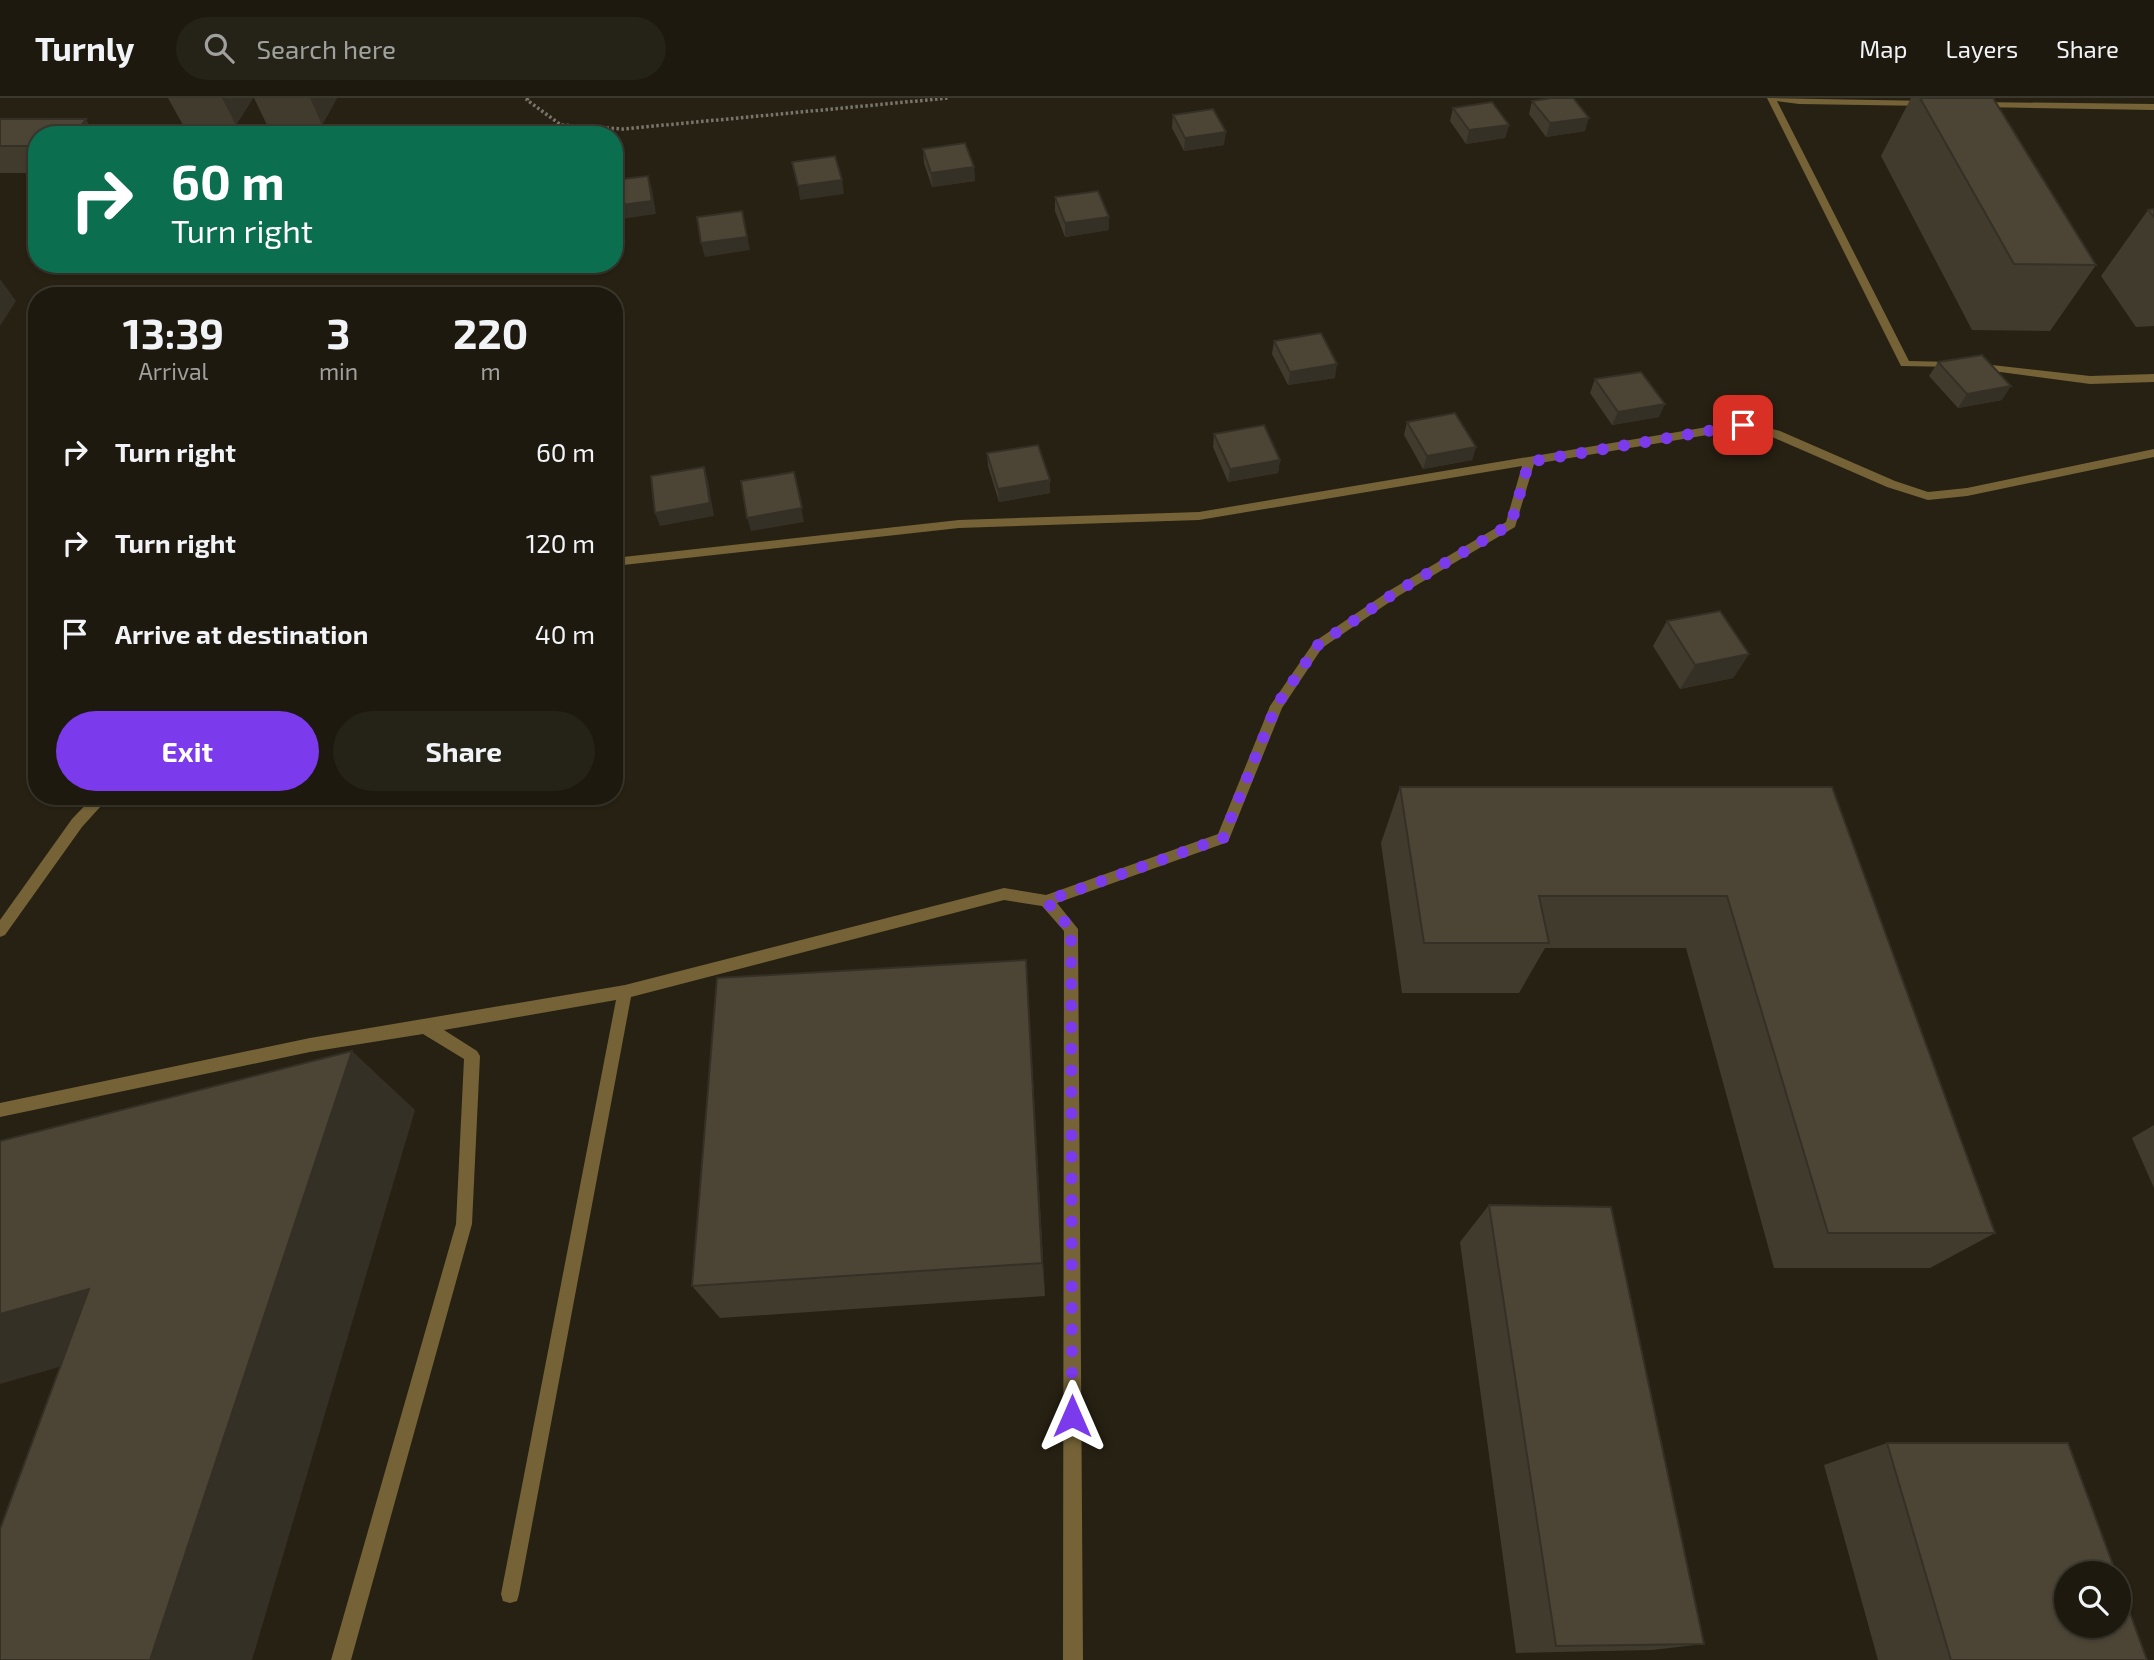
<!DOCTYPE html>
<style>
:root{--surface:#1d190e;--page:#252217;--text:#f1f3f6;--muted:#a0a09e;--line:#3b382e;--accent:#7c3aed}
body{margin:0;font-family:"Exo 2",sans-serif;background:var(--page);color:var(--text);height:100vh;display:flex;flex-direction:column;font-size:26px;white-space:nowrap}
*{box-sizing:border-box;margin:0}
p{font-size:23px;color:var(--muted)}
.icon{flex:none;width:38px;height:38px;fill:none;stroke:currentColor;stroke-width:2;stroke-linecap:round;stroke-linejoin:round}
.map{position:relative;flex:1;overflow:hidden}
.details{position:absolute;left:28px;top:189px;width:595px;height:518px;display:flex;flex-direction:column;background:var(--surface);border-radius:28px;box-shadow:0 2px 5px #0004,0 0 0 2px var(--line)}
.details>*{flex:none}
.guide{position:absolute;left:28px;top:28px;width:595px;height:147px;border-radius:28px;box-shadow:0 2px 5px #0004,0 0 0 2px var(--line);background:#0b6e4f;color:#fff;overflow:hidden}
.fabs{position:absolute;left:2054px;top:1463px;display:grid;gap:14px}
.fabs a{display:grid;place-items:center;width:77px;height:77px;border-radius:50%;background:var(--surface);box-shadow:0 2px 5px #0004,0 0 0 2px var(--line);font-size:35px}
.pin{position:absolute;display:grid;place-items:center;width:60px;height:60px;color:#fff;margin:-30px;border-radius:14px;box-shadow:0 4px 10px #0006}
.me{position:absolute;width:77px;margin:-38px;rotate:0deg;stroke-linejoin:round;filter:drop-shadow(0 0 5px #0008)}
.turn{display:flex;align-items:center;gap:24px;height:147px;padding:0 28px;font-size:32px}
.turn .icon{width:91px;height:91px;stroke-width:2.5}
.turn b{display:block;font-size:49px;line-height:60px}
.eta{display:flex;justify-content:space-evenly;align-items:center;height:119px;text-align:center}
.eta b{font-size:42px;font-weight:700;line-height:49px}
.primary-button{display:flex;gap:14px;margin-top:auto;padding:14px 28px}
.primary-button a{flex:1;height:80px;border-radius:42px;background:var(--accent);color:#fff;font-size:28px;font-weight:700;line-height:80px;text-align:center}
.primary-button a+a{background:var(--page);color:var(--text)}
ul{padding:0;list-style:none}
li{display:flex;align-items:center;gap:21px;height:91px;padding:0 28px}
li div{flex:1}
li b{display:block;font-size:26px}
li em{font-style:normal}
header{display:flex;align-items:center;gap:42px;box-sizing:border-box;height:98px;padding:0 35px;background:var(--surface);border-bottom:2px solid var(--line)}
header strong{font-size:33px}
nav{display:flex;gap:38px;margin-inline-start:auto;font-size:24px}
.search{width:490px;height:63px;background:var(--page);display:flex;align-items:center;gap:18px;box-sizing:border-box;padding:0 24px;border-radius:38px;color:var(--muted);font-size:26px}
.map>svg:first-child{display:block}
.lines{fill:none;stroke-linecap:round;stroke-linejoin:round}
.path{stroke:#7a756a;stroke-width:3.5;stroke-dasharray:2.5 2.5;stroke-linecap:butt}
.lane{fill:#756337;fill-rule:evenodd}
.wall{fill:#413b2e}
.shaded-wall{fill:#353026}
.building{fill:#4c4536;stroke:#353026;stroke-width:2}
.route{stroke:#7c3aed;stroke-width:12;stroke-dasharray:0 21.6}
</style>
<header>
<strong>Turnly</strong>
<div class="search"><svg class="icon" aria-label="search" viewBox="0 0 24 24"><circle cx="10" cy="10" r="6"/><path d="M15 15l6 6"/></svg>Search here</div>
<nav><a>Map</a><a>Layers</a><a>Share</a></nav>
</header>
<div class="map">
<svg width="2154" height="1562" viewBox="0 0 2154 1562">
<rect width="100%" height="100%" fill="#272113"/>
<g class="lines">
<path class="path" d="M528 0 527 2 561 27 623 31 948 0"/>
<g class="lane">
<path d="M1767 0 1931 3 1932 5 1928 8 1799 6 1777 3 1909 263 1954 264 1958 265V269L1901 268Z"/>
<path d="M1977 4 2154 6V12L1980 9 1977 8Z"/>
<path d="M1974 265 2090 278 2154 276V284L2090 286 1970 270V266Z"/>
<path d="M1743 323 1780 333 1895 383 1928 394 1967 390 2154 351V359L1967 398 1928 402 1887 389 1772 339 1743 331 1534 366 1515 429 1400 497 1322 550 1282 610 1228 744 1057 805 1078 831 1083 1562H1063L1064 833 1042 808 1004 802 631 899 519 1496 517 1503 510 1505 503 1503 501 1496 616 902 444 932 477 953 480 958 472 1126 351 1562H331L456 1126 464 961 423 936 310 954 0 1019V1005L310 940 625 887 1004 790 1046 797 1218 736 1270 608 1314 544 1392 491 1506 424 1522 368 1199 422 959 430 614 468V460L959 422 1199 414Z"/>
<path d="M94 698H110L82 729 5 837 0 839V822L72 721Z"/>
</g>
</g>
<g class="wall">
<path d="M168 0H253L236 27H183Z"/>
<path d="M254 0H337L322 27H267Z"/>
<path d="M1911 0H1993L2096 167 2050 233 1972 232 1881 58Z"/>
<path d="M1532 3 1585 33 1546 39 1529 16Z"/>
<path d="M1453 10 1509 27 1505 40 1466 46 1450 23Z"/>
<path d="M1173 17 1224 47 1184 53 1172 30Z"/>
<path d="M0 21 37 37V75H0Z"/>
<path d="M923 51 974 69 975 83 932 89 924 65Z"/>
<path d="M1055 99 1109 119V132L1065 139 1055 113Z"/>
<path d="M2154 111V228L2136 229 2101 178 2148 112Z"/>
<path d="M1274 243 1335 280 1288 287 1272 256Z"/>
<path d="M1938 264 2002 302 1958 310 1929 278Z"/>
<path d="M1595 281 1659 319 1612 327 1590 295Z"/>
<path d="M1407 324 1476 349 1472 362 1423 371 1404 337Z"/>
<path d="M1214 336 1280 362 1278 375 1228 384 1213 349Z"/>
<path d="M987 355 1050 395 999 404 988 368Z"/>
<path d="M1667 523 1749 556 1733 580 1680 591 1653 548Z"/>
<path d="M1400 689H1832L1995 1135 1930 1170H1774L1686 850H1545L1519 895H1402L1381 745Z"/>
<path d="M1029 911 1045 1198 720 1220 692 1188Z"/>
<path d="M2154 1027V1090L2132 1040Z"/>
<path d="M1489 1107 1704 1546 1652 1552 1516 1555 1460 1144Z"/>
<path d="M1887 1345 2147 1562H1878L1824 1367Z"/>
</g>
<g class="shaded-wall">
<path d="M222 0H253L236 27Z"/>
<path d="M310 0H337L322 27Z"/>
<path d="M1589 20 1585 33 1546 39 1550 25Z"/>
<path d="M86 21 95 37H74Z"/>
<path d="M1509 27 1505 40 1466 46 1469 32Z"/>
<path d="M1226 34 1224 47 1184 53 1185 40Z"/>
<path d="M974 69 975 83 932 89 931 75Z"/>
<path d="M648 78 652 91 656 116 614 122V108Z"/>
<path d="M842 82 844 96 800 102 798 88Z"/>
<path d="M742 113 750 152 705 159 701 145Z"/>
<path d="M1109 119V132L1065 139V125Z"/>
<path d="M0 181 16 203 0 228Z"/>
<path d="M1337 266 1335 280 1288 287 1290 274Z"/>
<path d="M2011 288 2002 302 1958 310 1967 296Z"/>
<path d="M1665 306 1659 319 1612 327 1618 314Z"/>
<path d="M1476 349 1472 362 1423 371 1427 358Z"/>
<path d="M1280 362 1278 375 1228 384 1230 371Z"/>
<path d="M704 369 708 383 714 418 660 428 655 415Z"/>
<path d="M794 374 804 424 751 433 747 420Z"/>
<path d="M1050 382V395L999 404 998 391Z"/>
<path d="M1749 556 1733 580 1680 591 1695 567Z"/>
<path d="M1026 862 1029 911 1045 1198 1042 1165Z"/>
<path d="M352 953 415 1012 252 1562H150Z"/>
<path d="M89 1191 184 1233 0 1286V1216Z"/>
</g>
<g class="building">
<path d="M1552 0H1573L1589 20 1550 25 1532 3Z"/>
<path d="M1920 0H1993L2096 167 2014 166Z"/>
<path d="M1492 4 1509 27 1469 32 1453 10Z"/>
<path d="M1213 11 1226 34 1185 40 1173 17Z"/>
<path d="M0 21H86L74 37H37V48H0Z"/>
<path d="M965 45 974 69 931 75 923 51Z"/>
<path d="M835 58 842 82 798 88 792 64Z"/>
<path d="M648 78 652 103 614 108V82Z"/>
<path d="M1098 93 1109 119 1065 125 1055 99Z"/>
<path d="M2154 111V119L2148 112Z"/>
<path d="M742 113 747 139 701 145 697 119Z"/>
<path d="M1321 235 1337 266 1290 274 1274 243Z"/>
<path d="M1982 257 2011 288 1967 296 1938 264Z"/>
<path d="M1641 274 1665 306 1618 314 1595 281Z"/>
<path d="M1455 315 1476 349 1427 358 1407 324Z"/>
<path d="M1264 327 1280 362 1230 371 1214 336Z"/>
<path d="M1038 347 1050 382 998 391 987 355Z"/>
<path d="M704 369 710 405 655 415 651 378Z"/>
<path d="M794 374 802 410 747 420 741 383Z"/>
<path d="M1720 513 1749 556 1695 567 1667 523Z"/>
<path d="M1400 689H1832L1995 1135H1828L1727 798H1539L1549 845H1424Z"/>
<path d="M1026 862 1042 1165 692 1188 717 880Z"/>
<path d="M352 953 150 1562H0V1431L89 1191 0 1216V1043Z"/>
<path d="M1489 1107 1611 1109 1704 1546 1556 1548Z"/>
<path d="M1887 1345H2068L2116 1475H2067V1528H2119V1485L2147 1562H1951Z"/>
</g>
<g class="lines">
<path class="route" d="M1072 1318 1071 831 1046 803 1223 740 1276 608 1318 547 1396 494 1511 426 1529 364 1743 327"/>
</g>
</svg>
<div class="fabs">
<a><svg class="icon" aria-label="search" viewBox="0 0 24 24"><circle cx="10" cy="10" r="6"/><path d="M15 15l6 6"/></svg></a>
</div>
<div class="pin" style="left:1743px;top:327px;background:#d93025"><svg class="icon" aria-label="arrive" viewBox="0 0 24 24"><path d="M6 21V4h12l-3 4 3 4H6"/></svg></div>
<svg class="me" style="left:1072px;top:1318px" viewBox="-20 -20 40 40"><path d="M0-17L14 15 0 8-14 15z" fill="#7c3aed" stroke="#fff" stroke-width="4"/></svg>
<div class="guide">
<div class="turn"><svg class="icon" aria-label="right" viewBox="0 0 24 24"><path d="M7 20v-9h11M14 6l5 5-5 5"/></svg><div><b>60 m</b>Turn right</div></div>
</div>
<section class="details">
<div class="eta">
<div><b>13:39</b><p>Arrival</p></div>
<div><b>3</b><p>min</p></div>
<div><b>220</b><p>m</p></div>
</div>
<ul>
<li><svg class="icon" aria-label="right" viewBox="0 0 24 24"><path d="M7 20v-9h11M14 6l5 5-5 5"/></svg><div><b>Turn right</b></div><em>60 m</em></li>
<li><svg class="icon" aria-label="right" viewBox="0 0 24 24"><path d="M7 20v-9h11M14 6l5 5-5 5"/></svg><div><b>Turn right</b></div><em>120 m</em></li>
<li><svg class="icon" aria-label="arrive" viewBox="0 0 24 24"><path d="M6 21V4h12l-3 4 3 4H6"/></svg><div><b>Arrive at destination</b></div><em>40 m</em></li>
</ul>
<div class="primary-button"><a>Exit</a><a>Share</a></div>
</section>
</div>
